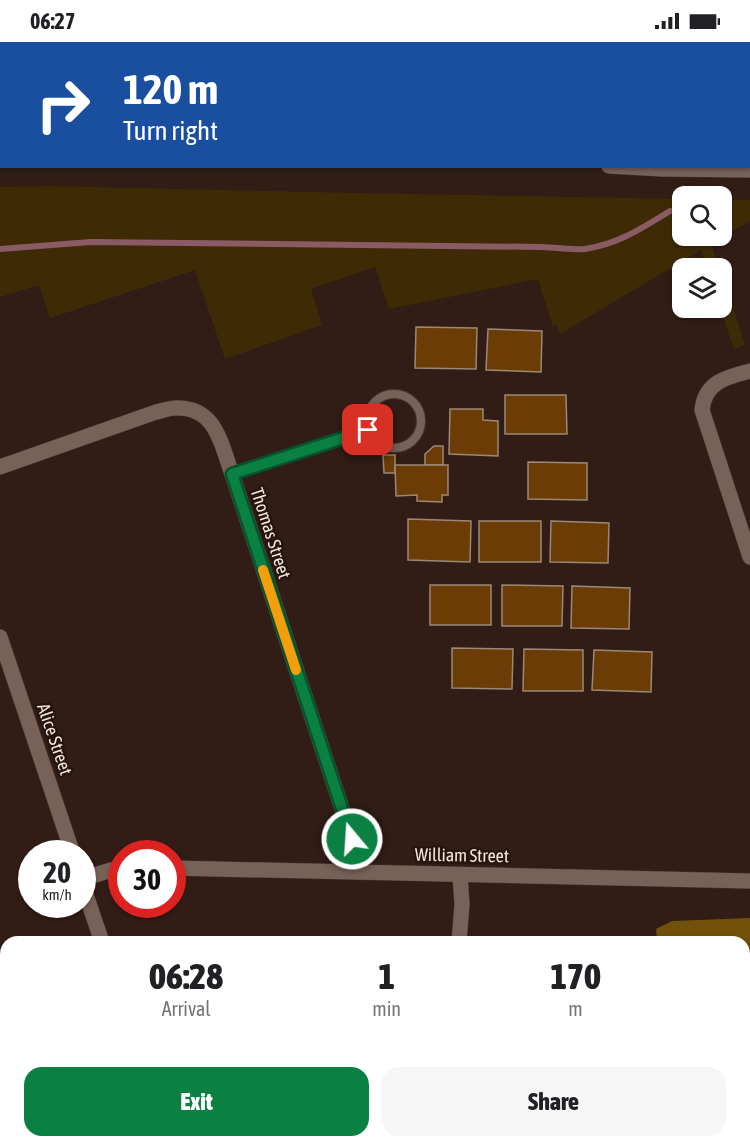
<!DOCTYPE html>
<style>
:root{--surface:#fff;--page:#f6f6f6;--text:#202124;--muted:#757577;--accent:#0b8043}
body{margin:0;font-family:"Asap Condensed",sans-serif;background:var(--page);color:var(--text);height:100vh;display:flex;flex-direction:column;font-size:22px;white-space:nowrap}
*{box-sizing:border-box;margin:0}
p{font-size:20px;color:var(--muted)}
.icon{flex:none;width:33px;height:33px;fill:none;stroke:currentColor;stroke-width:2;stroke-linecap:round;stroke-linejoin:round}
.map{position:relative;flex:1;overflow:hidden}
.sheet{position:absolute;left:0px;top:894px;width:750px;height:212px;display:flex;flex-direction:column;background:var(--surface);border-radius:18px 18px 0 0;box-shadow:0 2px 4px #0004}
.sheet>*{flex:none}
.banner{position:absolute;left:0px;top:0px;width:750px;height:126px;box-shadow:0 2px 4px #0004;background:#1a4fa0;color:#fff;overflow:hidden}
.controls{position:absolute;left:672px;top:144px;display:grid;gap:12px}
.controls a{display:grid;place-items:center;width:60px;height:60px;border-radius:12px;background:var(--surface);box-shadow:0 2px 4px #0004;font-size:30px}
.speed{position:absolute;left:18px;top:798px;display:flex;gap:12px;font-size:30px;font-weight:700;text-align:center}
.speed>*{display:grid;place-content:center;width:78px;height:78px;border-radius:50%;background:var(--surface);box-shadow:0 2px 4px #0004;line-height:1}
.speed small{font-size:15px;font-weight:400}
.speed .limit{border:9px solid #d22;background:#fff;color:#111}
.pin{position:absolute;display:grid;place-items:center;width:51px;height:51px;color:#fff;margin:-26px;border-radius:12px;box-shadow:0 3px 9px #0006}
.me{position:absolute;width:66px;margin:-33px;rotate:342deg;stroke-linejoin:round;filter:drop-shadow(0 0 4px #0008)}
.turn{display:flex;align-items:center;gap:21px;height:126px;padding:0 24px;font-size:27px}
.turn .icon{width:78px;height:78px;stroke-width:2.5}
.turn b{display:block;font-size:42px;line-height:51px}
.eta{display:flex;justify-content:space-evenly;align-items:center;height:102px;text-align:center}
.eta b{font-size:36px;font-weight:800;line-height:42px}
.button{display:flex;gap:12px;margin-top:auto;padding:12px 24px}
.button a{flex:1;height:69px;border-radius:18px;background:var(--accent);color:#fff;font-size:24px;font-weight:800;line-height:69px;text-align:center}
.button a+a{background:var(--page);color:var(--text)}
.status{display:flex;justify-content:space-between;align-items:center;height:42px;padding:0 30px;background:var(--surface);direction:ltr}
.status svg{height:16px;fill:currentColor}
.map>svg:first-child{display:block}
.green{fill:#3e2b06}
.forest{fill:#715009}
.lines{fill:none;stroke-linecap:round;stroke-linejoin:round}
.stream{stroke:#8b5b65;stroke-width:6}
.building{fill:#6b3c05;stroke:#9c8877;stroke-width:1.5}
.lane-casing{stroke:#483833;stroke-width:10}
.street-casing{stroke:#483833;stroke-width:16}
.secondary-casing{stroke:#483833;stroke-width:16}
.lane{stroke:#786157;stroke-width:8}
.street{stroke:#786157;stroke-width:15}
.secondary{stroke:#786157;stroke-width:15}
.route-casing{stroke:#07532c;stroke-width:15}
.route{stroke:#0b8043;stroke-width:10}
.slow{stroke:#f59e0b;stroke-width:10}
.labels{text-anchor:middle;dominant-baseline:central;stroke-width:5;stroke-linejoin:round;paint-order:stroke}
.street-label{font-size:18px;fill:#f4e6e0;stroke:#27140c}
</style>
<div class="status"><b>06:27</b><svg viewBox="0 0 49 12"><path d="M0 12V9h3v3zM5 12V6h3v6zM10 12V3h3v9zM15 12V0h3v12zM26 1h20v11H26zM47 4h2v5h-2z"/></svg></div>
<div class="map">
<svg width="750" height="1105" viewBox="0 0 750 1105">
<rect width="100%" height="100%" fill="#311d15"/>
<g class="green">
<path d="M687 0H750V95H748V2H687Z"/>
<path d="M47 144 354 151 682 157V194H722V158H750V179L711 202 719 226H707L701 208 560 292 557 283 553 285 538 237 389 267 375 225 311 247 322 283 225 317 195 228 50 276 39 243 0 255V145Z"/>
<path d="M722 233 745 303 734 307 720 266H722Z"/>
</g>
<path class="forest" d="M750 876V1105H599V1100H744V900H659L657 898 656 887 672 879Z"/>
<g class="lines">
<g class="stream">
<path d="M748 33 750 31"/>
<path d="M0 207 91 200 543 205C557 206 572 208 585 207 619 202 642 186 670 169"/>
</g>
</g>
<g class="building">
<path d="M416 285 477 286 476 327 415 326Z"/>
<path d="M488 287 542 289 541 330 486 328Z"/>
<path d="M505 353H566L567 392H505Z"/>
<path d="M450 367H483V378L498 379V414L449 412Z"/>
<path d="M434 404H443V423H425V412Z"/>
<path d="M383 413H395V431H384Z"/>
<path d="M528 420 587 421V458L528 457Z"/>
<path d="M395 423H448V453H442V460L417 459V453L396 454Z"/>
<path d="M408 477 471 479 470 520 408 518Z"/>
<rect x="479" y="479" width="62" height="41"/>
<path d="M551 479 609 481 608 521 550 520Z"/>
<rect x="430" y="543" width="61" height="40"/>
<path d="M502 543 563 544 562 584H502Z"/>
<path d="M572 544 630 546 629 587 571 586Z"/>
<path d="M452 606 513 607 512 647 452 646Z"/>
<path d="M524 607 583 608V649H523Z"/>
<path d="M594 608 652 610 651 650 592 648Z"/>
</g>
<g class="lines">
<g class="lane-casing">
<g id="lane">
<circle cx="394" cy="379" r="27"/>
<path d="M232 432 368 388"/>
</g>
</g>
<g class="street-casing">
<g id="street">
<path d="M185 0V2"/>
<path d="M433 0 434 2"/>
<path d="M0 107H2"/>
<path d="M609 124 662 127 750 128"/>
<path d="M750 329C726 335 705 340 702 368L750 515"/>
<path d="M0 425 156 370C162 369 169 366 175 366 216 364 221 402 232 432L352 797 357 830"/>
<path d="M172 826 750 839"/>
<path d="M82 837 111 828 122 827"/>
<path d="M459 900 462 862 460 833"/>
<path d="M446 1105V1100"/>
</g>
</g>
<g class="secondary-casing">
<g id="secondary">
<path d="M0 595 73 812"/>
<path d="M82 841 102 900"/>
<path d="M167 1100 168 1105"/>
</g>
</g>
<use href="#lane" class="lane"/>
<use href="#street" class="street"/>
<use href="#secondary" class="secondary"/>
</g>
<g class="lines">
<g class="route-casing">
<path id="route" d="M352 797 232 432 368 388"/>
</g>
<use href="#route" class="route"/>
<path class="slow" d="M263 528 296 628"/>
</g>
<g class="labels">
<g class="street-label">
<text transform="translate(271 491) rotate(72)">Thomas Street</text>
<text transform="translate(55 697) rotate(71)">Alice Street</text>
<text transform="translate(462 813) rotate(1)">William Street</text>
</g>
</g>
</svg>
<div class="controls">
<a><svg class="icon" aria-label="search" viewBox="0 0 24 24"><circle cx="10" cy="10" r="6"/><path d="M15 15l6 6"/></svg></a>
<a><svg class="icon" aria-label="layers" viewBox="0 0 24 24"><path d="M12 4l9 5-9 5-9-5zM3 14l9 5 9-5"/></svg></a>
</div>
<div class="speed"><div>20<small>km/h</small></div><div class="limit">30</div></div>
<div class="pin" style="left:368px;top:388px;background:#d93025"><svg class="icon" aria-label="arrive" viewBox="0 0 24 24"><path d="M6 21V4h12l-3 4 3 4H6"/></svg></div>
<svg class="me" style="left:352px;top:797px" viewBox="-20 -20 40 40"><circle r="17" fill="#0b8043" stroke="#fff" stroke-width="3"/><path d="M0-11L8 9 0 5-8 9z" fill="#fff"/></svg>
<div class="banner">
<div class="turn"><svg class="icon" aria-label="right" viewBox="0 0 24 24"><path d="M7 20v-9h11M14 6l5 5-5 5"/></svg><div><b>120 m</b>Turn right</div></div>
</div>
<section class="sheet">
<div class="eta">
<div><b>06:28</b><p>Arrival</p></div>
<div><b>1</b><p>min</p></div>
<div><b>170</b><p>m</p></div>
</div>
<div class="button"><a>Exit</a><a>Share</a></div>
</section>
</div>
